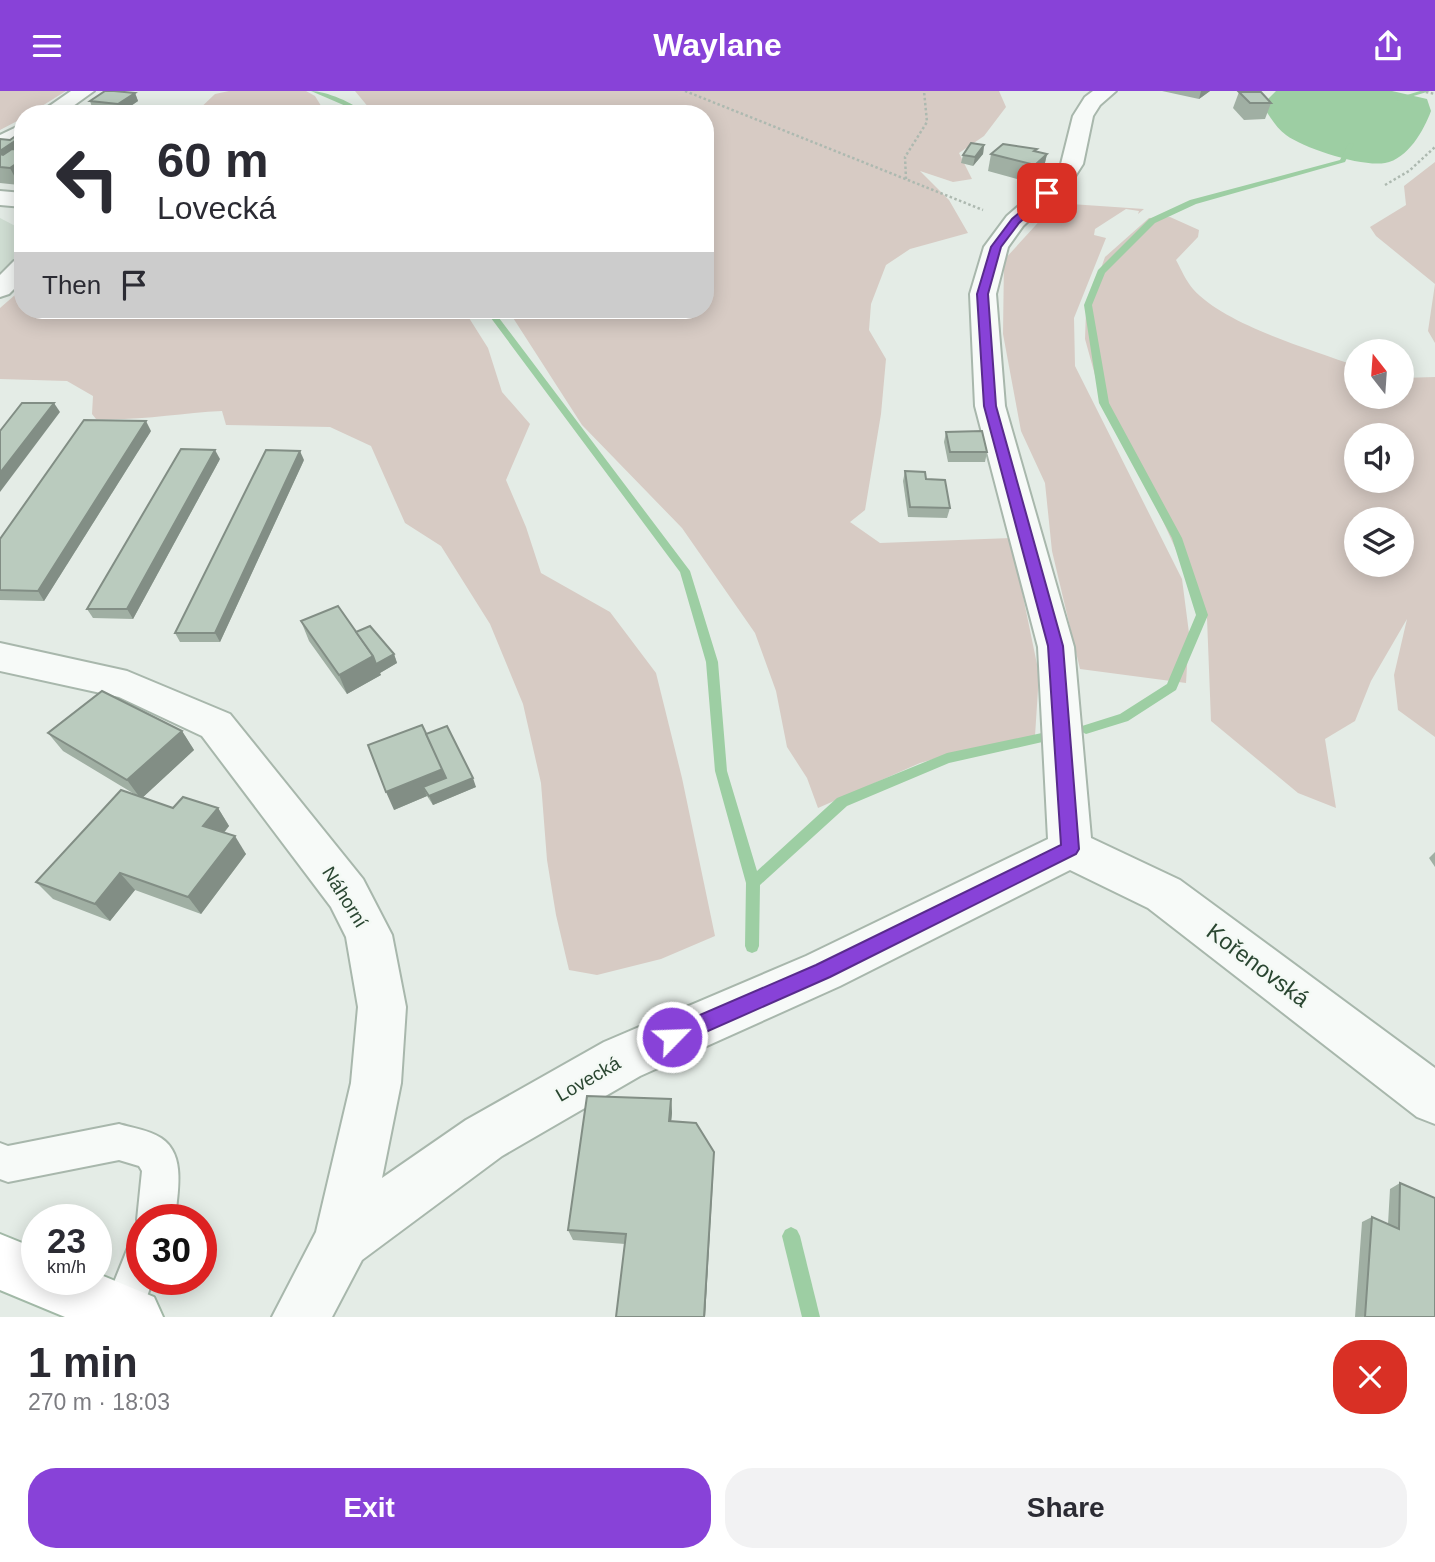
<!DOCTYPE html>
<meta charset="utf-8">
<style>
:root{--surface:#fff;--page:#f2f2f3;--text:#2b2b33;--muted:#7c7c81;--accent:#8842d8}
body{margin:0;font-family:Helvetica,sans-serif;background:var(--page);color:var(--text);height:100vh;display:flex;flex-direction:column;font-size:26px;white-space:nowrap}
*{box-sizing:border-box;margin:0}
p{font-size:23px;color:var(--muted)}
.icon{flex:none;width:38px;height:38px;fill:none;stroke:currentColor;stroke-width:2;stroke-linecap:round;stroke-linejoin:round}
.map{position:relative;height:1226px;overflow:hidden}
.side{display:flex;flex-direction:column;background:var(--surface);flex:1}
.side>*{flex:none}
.top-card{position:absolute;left:14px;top:14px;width:700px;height:214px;border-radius:28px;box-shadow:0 4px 18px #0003;background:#fff;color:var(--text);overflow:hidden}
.needle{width:46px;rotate:343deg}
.controls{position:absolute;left:1344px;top:248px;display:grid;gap:14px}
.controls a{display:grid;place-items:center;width:70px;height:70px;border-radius:50%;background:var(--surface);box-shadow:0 4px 18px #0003;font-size:35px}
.speed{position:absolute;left:21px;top:1113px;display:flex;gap:14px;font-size:35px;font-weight:700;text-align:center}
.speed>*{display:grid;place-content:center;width:91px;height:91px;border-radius:50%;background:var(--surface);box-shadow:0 4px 18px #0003;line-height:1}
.speed small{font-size:18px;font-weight:400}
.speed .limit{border:10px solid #d22;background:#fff;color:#111}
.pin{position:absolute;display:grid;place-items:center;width:60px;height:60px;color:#fff;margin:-30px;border-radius:14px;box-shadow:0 4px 10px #0006}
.me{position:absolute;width:77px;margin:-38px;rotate:66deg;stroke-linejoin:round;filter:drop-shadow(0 0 5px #0008)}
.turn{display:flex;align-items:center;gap:24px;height:147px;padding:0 28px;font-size:32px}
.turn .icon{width:91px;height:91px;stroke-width:2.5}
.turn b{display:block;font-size:49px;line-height:60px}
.then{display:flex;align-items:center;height:66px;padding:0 28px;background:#0003;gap:14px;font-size:26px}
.round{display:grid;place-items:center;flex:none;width:74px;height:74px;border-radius:28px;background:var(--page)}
.overview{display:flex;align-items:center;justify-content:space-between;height:119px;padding:0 28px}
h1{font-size:42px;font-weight:700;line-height:52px}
.action{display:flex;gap:14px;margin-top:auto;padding:14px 28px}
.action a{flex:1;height:80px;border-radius:28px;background:var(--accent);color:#fff;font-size:28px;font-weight:700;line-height:80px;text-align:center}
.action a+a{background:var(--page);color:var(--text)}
header{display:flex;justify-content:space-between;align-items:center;height:91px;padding:0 28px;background:var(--accent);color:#fff;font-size:32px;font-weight:700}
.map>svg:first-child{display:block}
.built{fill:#d1dfd4}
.green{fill:#d7cbc4;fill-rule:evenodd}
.water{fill:#9dcea3}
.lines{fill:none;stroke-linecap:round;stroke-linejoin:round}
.stream{fill:#9dcea3;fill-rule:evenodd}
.service-casing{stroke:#a8b7ac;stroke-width:4}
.minor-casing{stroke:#a8b7ac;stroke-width:4}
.primary-casing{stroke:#a2b9a7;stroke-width:4}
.path{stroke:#adb9b0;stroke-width:2.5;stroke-dasharray:2.5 2.5;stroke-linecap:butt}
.service{fill:#f7faf8;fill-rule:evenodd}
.minor{fill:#f7faf8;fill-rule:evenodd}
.primary{fill:#fff;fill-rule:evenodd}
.wall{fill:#a0afa3}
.shaded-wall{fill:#828e85}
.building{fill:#bacbbe;stroke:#828e85;stroke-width:2}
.route{fill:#8842d8;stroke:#582b8c;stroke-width:2}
.labels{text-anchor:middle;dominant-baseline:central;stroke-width:5;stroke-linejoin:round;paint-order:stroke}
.street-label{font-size:19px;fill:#2a4631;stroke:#f4f9f5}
.near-street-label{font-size:23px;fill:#2a4631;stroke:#f4f9f5}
</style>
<header><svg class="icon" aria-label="menu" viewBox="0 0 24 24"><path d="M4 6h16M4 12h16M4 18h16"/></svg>Waylane<svg class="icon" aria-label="share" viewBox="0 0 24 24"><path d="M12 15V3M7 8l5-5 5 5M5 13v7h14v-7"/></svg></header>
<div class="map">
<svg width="1435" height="1226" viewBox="0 0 1435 1226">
<rect width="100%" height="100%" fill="#e4ece6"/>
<path class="built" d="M0 127 23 139V158L18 169 0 185Z"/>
<g class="green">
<path d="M0 0H66L29 23H23V27L0 39Z"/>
<path d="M229 0H306L315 5 326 23H194L215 3Z"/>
<path d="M355 0H999L1006 16 984 45 959 62 972 88 953 91 920 80 949 109 968 142 910 158 886 174 871 213 869 239 886 268 881 323 865 419 850 431 880 452 1011 447 1039 583 1035 645 1020 656 955 662 920 672 818 717 807 687 787 656 776 600 755 542 682 437 582 334 508 219H705V23H374Z"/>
<path d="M1435 71V252L1428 240 1435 193 1376 145 1370 136 1406 114 1404 95Z"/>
<path d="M1056 112 1144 118 1138 123 1139 120 1126 118 1095 138 1094 144 1106 147 1074 227 1075 275 1182 488 1189 542 1186 592 1080 578 1052 460 1045 392 1021 340 1003 243 1004 169Z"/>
<path d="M1170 126 1199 139 1198 146 1176 169C1181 178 1186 190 1193 198 1225 234 1310 258 1356 275V306H1402V287L1435 286V646L1398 619 1394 584 1407 528 1371 590 1355 630 1325 648 1336 717 1298 702 1211 630 1207 527 1147 395 1103 313 1085 248 1086 220 1105 166 1149 127ZM1356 345H1402V390H1356ZM1356 429H1402V474H1356Z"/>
<path d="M23 197V219H464L488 257 502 301 530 333 506 389 526 436 541 482 610 521 656 582 682 687 715 845 661 868 597 884 569 879 556 824 547 769 541 692 523 613 490 533 441 455 405 432 371 355 330 336 226 334 222 320C180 322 139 330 96 328L92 323 93 305 67 290 0 288V217Z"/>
</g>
<path class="water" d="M1276 0H1392L1427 8 1431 20C1424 39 1408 68 1385 72 1362 76 1305 58 1286 44 1276 37 1269 24 1262 14Z"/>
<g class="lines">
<g class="stream">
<path d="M311 0C325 0 356 12 364 23H357L355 19Z"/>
<path d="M1420 0H1430L1397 10 1394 8Z"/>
<path d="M1349 52 1354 53 1345 71 1196 113 1155 132 1105 182 1092 214 1109 312 1182 447 1208 524 1176 599 1128 630 1086 643 1082 641 1080 638 1082 635 1120 623 1167 593 1196 524 1172 447 1099 312 1084 214 1098 179 1149 128 1190 109 1340 69Z"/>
<path d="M485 219H493L690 480 718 571 727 680 757 780 837 707 947 662 1056 639 1060 641 1062 644 1060 647 949 672 847 715 760 794 759 855 757 860 752 862 747 860 745 855 746 792 715 680 706 571 680 481Z"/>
<path d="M791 1136 797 1139 800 1145 820 1226H802L782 1145 785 1139Z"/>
</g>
<g class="service-casing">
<g id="service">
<path d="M119 1033C132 1037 149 1039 161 1047 187 1064 177 1103 175 1129H142V1140L137 1129 142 1080 139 1075 119 1069 8 1091 0 1088V1052L8 1055Z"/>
<path d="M142 1148V1188H153L140 1226H104L102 1221 129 1154Z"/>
</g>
</g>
<g class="minor-casing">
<g id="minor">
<path d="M71 0H94L62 23H38Z"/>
<path d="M1093 0H1116L1100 14 1093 25 1083 73 1074 87 1023 135 1008 156 996 203 1005 315 1074 556 1091 747 1180 789 1435 977V1033L1417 1026 1148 817 1070 779 840 895 640 985 502 1065 362 1169 332 1226H272L316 1141 351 992 358 916 346 846 331 816 202 645 119 606 0 580V552L127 580 230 623 363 788 392 844 406 916 401 992 382 1087 466 1029 604 951 806 865 1048 748 1038 556 975 315 970 203 984 156 1007 125 1055 83 1061 73 1073 25 1085 6Z"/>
<path d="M23 33V48L0 59V44Z"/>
<path d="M0 100 23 102V116L0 114Z"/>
<path d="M23 168V189L9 203 0 206V184L14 170Z"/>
</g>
</g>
<g class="primary-casing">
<path id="primary" d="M0 1143 37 1158V1188H96V1182L154 1206 163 1226H65L0 1199Z"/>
</g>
<g class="path">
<path d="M685 0 983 119"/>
<path d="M1421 0 1435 3"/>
<path d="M906 88 905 66 927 31 924 0"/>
<path d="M1385 94 1409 80 1435 56"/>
</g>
<use href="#service" class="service"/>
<use href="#minor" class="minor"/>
<use href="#primary" class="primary"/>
</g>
<g class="wall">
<path d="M1162 0H1210L1199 8Z"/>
<path d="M1239 1 1271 12 1265 28 1244 29 1233 17Z"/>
<path d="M135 2 138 10 122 21 101 19 103 23H69L92 16 90 10Z"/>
<path d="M23 45V91L19 94 0 92V48H11Z"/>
<path d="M984 54 983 63 973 75 961 72 963 64Z"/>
<path d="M1036 61 1047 63 1043 80 1031 92 988 80 991 63Z"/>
<path d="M151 340 44 510 0 509V448Z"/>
<path d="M946 341 987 361 985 371H948L944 351Z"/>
<path d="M220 368 133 528 93 527 87 518Z"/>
<path d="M304 369 220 551H180L175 542Z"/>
<path d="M905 380 926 388 950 417 947 427 908 426 903 390Z"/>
<path d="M301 530 356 541 394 563 397 572 380 582 381 584 347 603 309 550Z"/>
<path d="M182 640 194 659 142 707 173 717H218L229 735 224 742 246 763 201 823 135 799 110 830 53 808 36 791 136 704 63 660 48 642Z"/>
<path d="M426 643 476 696 433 714 427 705 394 719Z"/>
<path d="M1435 761V776L1429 767Z"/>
<path d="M671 1008 672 1022 671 1030 714 1073 705 1226H616L625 1153 573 1149 568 1139Z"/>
<path d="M1400 1092 1435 1226H1355L1362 1131 1372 1126 1388 1133 1390 1098Z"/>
</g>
<g class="shaded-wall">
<path d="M1201 0H1210L1199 8Z"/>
<path d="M135 2 138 10 122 21 118 13Z"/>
<path d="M100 17 103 23H90Z"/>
<path d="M15 50 23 66 0 64V60Z"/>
<path d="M984 54 983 63 973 75 975 66Z"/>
<path d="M1047 63 1043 80 1031 92 1035 74Z"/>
<path d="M23 68V91L19 94 10 77Z"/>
<path d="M54 312 60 321 0 401V382Z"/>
<path d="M146 330 151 340 44 510 38 500Z"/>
<path d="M215 359 220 368 133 528 127 518Z"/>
<path d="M300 360 304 369 220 551 215 542Z"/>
<path d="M394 563 397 572 380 582 381 584 347 603 339 584 373 565Z"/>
<path d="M182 640 194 659 141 708 127 689Z"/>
<path d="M443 678 449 697 423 696 427 705 394 719 386 701Z"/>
<path d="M473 687 476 696 433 714 429 705Z"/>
<path d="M218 717 229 735 215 752 203 735Z"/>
<path d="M235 745 246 763 201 823 188 806Z"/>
<path d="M120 782 135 799 110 830 95 813Z"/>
<path d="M671 1008 672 1022 670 1043 669 1030Z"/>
<path d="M714 1061 705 1226H704Z"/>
</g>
<g class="building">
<path d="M105 0H114L135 2 118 13 90 10Z"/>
<path d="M1239 1H1261L1271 12H1250Z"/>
<path d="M82 15 100 17 90 23H69Z"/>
<path d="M17 44 23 45V48L20 50H15L0 60V48L10 49Z"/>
<path d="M971 52 984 54 975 66 963 64Z"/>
<path d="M1003 53 1037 58 1034 60 1047 63 1035 74 991 63Z"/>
<path d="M12 58 23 59V68L10 77 0 76V63L3 64Z"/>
<path d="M22 312H54L0 382V340Z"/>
<path d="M84 329 146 330 38 500 0 499V448Z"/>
<path d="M982 340 987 361H950L946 341Z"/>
<path d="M181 358 215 359 127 518H87Z"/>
<path d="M266 359 300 360 215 542H175Z"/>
<path d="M905 380 925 381 926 388 945 389 950 417 910 416Z"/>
<path d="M338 515 373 565 339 584 301 530Z"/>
<path d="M370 535 394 563 376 573 373 565 356 541Z"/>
<path d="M102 600 182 640 127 689 48 642Z"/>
<path d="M422 634 443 678 386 701 368 654Z"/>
<path d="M447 635 473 687 429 705 423 696 446 687 426 643Z"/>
<path d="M121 699 173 717 183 706 218 717 203 735 235 745 188 806 120 782 95 813 36 791Z"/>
<path d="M587 1005 671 1008 669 1030 696 1032 714 1061 704 1226H616L626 1143 568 1139Z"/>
<path d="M1400 1092 1435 1107V1226H1365L1372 1126 1399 1138Z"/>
</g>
<path class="route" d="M1044 100 1052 102 1019 132 1001 156 988 203 996 315 1063 555 1079 758 1076 763 830 886 672 956 665 953 662 946 665 939 816 874 1061 754 1048 555 984 315 977 203 991 156 1012 128Z"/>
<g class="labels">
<g class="street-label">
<text transform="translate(345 806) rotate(58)">Náhorní</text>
<text transform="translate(588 988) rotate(-30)">Lovecká</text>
</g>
<g class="near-street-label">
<text transform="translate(1258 874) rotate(37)">Kořenovská</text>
</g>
</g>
</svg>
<div class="controls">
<a><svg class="needle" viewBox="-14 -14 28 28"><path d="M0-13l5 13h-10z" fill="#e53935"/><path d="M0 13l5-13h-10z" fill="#7c7c81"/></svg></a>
<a><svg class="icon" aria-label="sound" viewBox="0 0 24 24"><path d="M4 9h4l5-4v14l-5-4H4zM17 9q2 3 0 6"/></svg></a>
<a><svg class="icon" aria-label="layers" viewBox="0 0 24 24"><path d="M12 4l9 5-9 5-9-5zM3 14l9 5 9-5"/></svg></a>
</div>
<div class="speed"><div>23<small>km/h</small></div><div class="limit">30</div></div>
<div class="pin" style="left:1047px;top:102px;background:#d93025"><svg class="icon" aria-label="arrive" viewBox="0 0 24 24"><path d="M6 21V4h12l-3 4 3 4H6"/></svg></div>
<svg class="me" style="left:672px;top:946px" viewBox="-20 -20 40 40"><circle r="17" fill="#8842d8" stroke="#fff" stroke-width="3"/><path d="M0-11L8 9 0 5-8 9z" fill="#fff"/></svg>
<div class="top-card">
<div class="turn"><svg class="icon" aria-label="left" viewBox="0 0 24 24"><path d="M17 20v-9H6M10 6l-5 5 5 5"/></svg><div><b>60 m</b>Lovecká</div></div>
<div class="then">Then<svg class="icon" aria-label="arrive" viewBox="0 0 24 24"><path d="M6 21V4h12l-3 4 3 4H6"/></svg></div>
</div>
</div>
<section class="side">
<div class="overview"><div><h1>1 min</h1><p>270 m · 18:03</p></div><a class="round" style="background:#d93025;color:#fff"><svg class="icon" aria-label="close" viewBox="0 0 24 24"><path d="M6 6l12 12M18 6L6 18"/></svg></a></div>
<div class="action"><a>Exit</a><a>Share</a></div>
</section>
